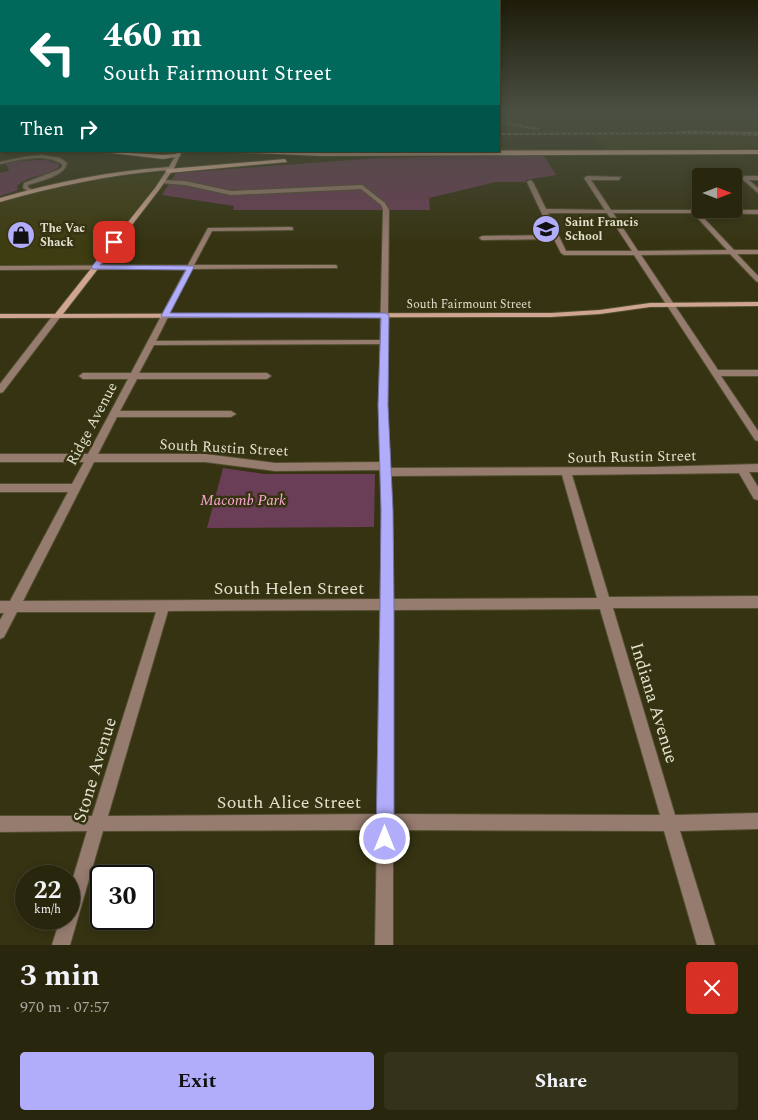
<!DOCTYPE html>
<meta charset="utf-8">
<style>
:root{--surface:#28260d;--page:#34321b;--text:#f1f3f6;--muted:#a5a59d;--line:#44432e;--accent:#b1adfa}
body{margin:0;font-family:Spectral,serif;background:var(--page);color:var(--text);height:100vh;display:flex;flex-direction:column;font-size:19px;white-space:nowrap}
*{box-sizing:border-box;margin:0}
p{font-size:16px;color:var(--muted)}
.icon{flex:none;width:28px;height:28px;fill:none;stroke:currentColor;stroke-width:2;stroke-linecap:round;stroke-linejoin:round}
.map{position:relative;height:945px;overflow:hidden}
.sheet{display:flex;flex-direction:column;background:var(--surface);flex:1}
.sheet>*{flex:none}
.top-card{position:absolute;left:0px;top:0px;width:500px;height:152px;box-shadow:0 2px 8px #0003,0 0 0 1px var(--line);background:#00695c;color:#fff;overflow:hidden}
.needle{width:32px;rotate:90deg}
.controls{position:absolute;left:692px;top:168px;display:grid;gap:10px}
.controls a{display:grid;place-items:center;width:50px;height:50px;border-radius:5px;background:var(--surface);box-shadow:0 2px 8px #0003,0 0 0 1px var(--line);font-size:25px}
.speed{position:absolute;left:15px;top:865px;display:flex;gap:10px;font-size:25px;font-weight:700;text-align:center}
.speed>*{display:grid;place-content:center;width:65px;height:65px;border-radius:50%;background:var(--surface);box-shadow:0 2px 8px #0003,0 0 0 1px var(--line);line-height:1}
.speed small{font-size:12px;font-weight:400}
.speed .limit{border:2px solid #111;border-radius:8px;background:#fff;color:#111}
.pin{position:absolute;display:grid;place-items:center;width:42px;height:42px;color:#fff;margin:-21px;border-radius:10px;box-shadow:0 2px 8px #0006}
.me{position:absolute;width:55px;margin:-28px;rotate:0deg;stroke-linejoin:round;filter:drop-shadow(0 0 4px #0008)}
.turn{display:flex;align-items:center;gap:18px;height:105px;padding:0 20px;font-size:22px}
.turn .icon{width:65px;height:65px;stroke-width:2.5}
.turn b{display:block;font-size:35px;line-height:42px}
.then{display:flex;align-items:center;height:48px;padding:0 20px;background:#0003;gap:10px;font-size:19px}
.round{display:grid;place-items:center;flex:none;width:52px;height:52px;border-radius:5px;background:var(--page)}
.summary{display:flex;align-items:center;justify-content:space-between;height:85px;padding:0 20px}
h1{font-size:30px;font-weight:700;line-height:38px}
.primary-button{display:flex;gap:10px;margin-top:auto;padding:10px 20px}
.primary-button a{flex:1;height:58px;border-radius:5px;background:var(--accent);color:#111;font-size:20px;font-weight:700;line-height:58px;text-align:center}
.primary-button a+a{background:var(--page);color:var(--text)}
.map>svg:first-child{display:block}
.built{fill:#3e3c11}
.green{fill:#6b3e57}
.lines{fill:none;stroke-linecap:round;stroke-linejoin:round}
.stream{stroke:#226d53;stroke-width:1}
.street-casing{stroke:#514f2f;stroke-width:2}
.secondary-casing{stroke:#514f2f;stroke-width:2}
.primary-casing{stroke:#514f2f;stroke-width:2}
.highway-casing{stroke:#514f2f;stroke-width:2}
.street{fill:#967b6f;fill-rule:evenodd}
.secondary{fill:#cfa591;fill-rule:evenodd}
.primary{fill:#fbc5ab;fill-rule:evenodd}
.highway{fill:#fdefe9;fill-rule:evenodd}
.rail-casing{stroke:#8a896f;stroke-width:2}
.rail{stroke:#353311;stroke-width:1;stroke-dasharray:3;stroke-linecap:butt}
.route{fill:#b1adfa;stroke:#7370a2}
.labels{text-anchor:middle;dominant-baseline:central;stroke-width:5;stroke-linejoin:round;paint-order:stroke}
.far-poi-label{font-size:12px;font-weight:bold;fill:#e1e1ce;stroke:#353311;text-anchor:start}
.far-street-label{font-size:12px;fill:#e1e1ce;stroke:#353311}
.street-label{font-size:15px;fill:#e1e1ce;stroke:#353311}
.park-label{font-size:15px;font-style:italic;fill:#fda8d6;stroke:#353311}
.near-street-label{font-size:18px;fill:#e1e1ce;stroke:#353311}
</style>
<div class="map">
<svg width="758" height="945" viewBox="0 0 758 945">
<rect width="100%" height="100%" fill="#353311"/>
<g class="built">
<path d="M499 112H694L758 117V148L606 149 594 134H499Z"/>
<path d="M164 173 150 193 91 265H0V203L47 190 104 179Z"/>
</g>
<g class="green">
<path d="M543 154 556 175 526 180V182H496L429 198 430 210H233L234 206 162 195 176 173 378 158Z"/>
<path d="M33 160H46L59 164V167C47 176 29 175 17 186L18 190 0 196V173L9 171 6 163Z"/>
<path d="M223 468 265 474H375L374 527 207 528Z"/>
</g>
<g class="lines">
<path class="stream" d="M723 112 758 114"/>
<g class="street-casing">
<g id="street">
<path d="M678 131 758 132V134L680 133Z"/>
<path d="M42 155 60 158 67 163C65 176 40 181 28 185V187L34 191 31 193 23 188 24 183 58 170 62 167V164C43 153 20 160 0 164V162L24 157Z"/>
<path d="M587 176 621 177 619 180H591L611 210H758V214L699 213 734 250H758V254H737L758 276V282L756 281 730 254 641 255 718 370H758V376H721L758 431V441L755 440 634 255H564L561 253 554 239 482 240 479 238 482 236 552 235 527 182 530 180 533 182 546 209 605 210 584 178ZM548 213H607L632 251H566ZM613 213H693L727 250 638 251Z"/>
<path d="M744 176H758V180H749L758 188V193L742 179Z"/>
<path d="M162 180 185 181 231 191 362 185 385 203 389 210 387 405 390 468 654 467 758 464V472H749L758 487V500L754 499 739 473 572 475 609 597 758 596V608H613L675 815 758 813V829L680 831 715 945H697L664 831 393 830V945H375L377 830 103 831 70 945H52L60 919H69V891L87 831 0 832V816H92L156 612H17L4 637 0 639V620L4 613H0V601H10L68 492H0V484H72L84 462H0V454H88L128 379H83L79 376 83 373H131L186 269 0 270V266L188 265 208 228 291 227 293 228V230L212 231 194 265H335L337 266V268L192 269 156 341 380 340 383 210 381 205 361 189 231 195 185 185 160 183ZM380 344 379 405 380 462 275 463 205 454H98L117 417H231L236 414 231 411H120L137 379H267L271 376 267 373H139L154 345ZM94 462H205L275 471 380 470 382 530 380 599 23 601ZM562 475 597 598 393 599 390 476ZM600 609 660 815 393 814V610ZM380 610 377 814 108 816 168 611Z"/>
<path d="M54 314H60L61 316 3 392 0 393V384Z"/>
</g>
</g>
<g class="secondary-casing">
<path id="secondary" d="M178 151H182L174 168 159 190 63 314 551 313 600 310 650 303 758 302V306L650 307 600 314 551 317 0 318V314H55L155 188 167 170C110 175 55 186 0 202V198C55 182 111 171 169 167Z"/>
</g>
<g class="primary-casing">
<g id="primary">
<path d="M0 140 1 141V145L0 144Z"/>
<path d="M758 150V154L321 156 206 151Z"/>
<path d="M94 151 163 155 178 154 181 156 163 159Z"/>
<path d="M285 159 287 162 168 173 165 171 168 169Z"/>
</g>
</g>
<g class="highway-casing">
<rect id="highway" x="0" y="113" width="1" height="4"/>
</g>
<use href="#street" class="street"/>
<use href="#secondary" class="secondary"/>
<use href="#primary" class="primary"/>
<use href="#highway" class="highway"/>
<g class="rail-casing">
<g id="rail">
<path d="M499 122 538 129"/>
<path d="M499 134 702 133 758 135"/>
</g>
</g>
<use href="#rail" class="rail"/>
</g>
<linearGradient id="sky" x2="0" y2="1"><stop stop-color="#1d1c09"/><stop offset="0.46" stop-color="#4b5043"/><stop offset="1" stop-color="#4b5043" stop-opacity="0"/></linearGradient>
<rect width="758" height="245" fill="url(#sky)"/>
<path class="route" d="M114 240 118 242 100 265 193 266 194 267 170 313H385L389 315 388 405 393 510 394 605V839L391 846 385 849 379 846 376 839 380 605 381 510 378 405 381 318 162 317 161 316 186 270 92 269V266Z"/>
<defs>
<g id="school-disc" transform="scale(1.4375)"><circle r="9.5" fill="#b1adfa" stroke="#353311"/><path d="M0-5L7-2L0 1L-7-2ZM-4 1L0 2.5L4 1V4Q0 6-4 4Z" fill="#111"/></g>
<g id="shop-disc" transform="scale(1.4375)"><circle r="9.5" fill="#b1adfa" stroke="#353311"/><path d="M-5-2.5h2.3a2.7 3.5 0 0 1 5.4 0H5L5.5 6h-11ZM-1.5-2.5h3a1.5 2.3 0 0 0-3 0Z" fill="#111"/></g>
</defs>
<g fill-rule="evenodd">
<use href="#school-disc" x="546" y="229"/>
<use href="#shop-disc" x="21" y="235"/>
</g>
<g class="labels">
<g class="far-poi-label">
<text x="565" y="222">Saint Francis<tspan x="565" dy="14">School</tspan></text>
<text x="40" y="228">The Vac<tspan x="40" dy="14">Shack</tspan></text>
</g>
<g class="far-street-label">
<text x="469" y="304">South Fairmount Street</text>
</g>
<g class="street-label">
<text transform="translate(92 424) rotate(-62)">Ridge Avenue</text>
<text transform="translate(224 448) rotate(3)">South Rustin Street</text>
<text transform="translate(632 457) rotate(-1)">South Rustin Street</text>
</g>
<g class="park-label">
<text x="243" y="500">Macomb Park</text>
</g>
<g class="near-street-label">
<text x="289" y="588">South Helen Street</text>
<text transform="translate(654 703) rotate(73)">Indiana Avenue</text>
<text transform="translate(95 770) rotate(-73)">Stone Avenue</text>
<text x="289" y="802">South Alice Street</text>
</g>
</g>
</svg>
<div class="controls">
<a><svg class="needle" viewBox="-14 -14 28 28"><path d="M0-13l5 13h-10z" fill="#e53935"/><path d="M0 13l5-13h-10z" fill="#a5a59d"/></svg></a>
</div>
<div class="speed"><div>22<small>km/h</small></div><div class="limit">30</div></div>
<div class="pin" style="left:114px;top:242px;background:#d93025"><svg class="icon" aria-label="arrive" viewBox="0 0 24 24"><path d="M6 21V4h12l-3 4 3 4H6"/></svg></div>
<svg class="me" style="left:385px;top:839px" viewBox="-20 -20 40 40"><circle r="17" fill="#b1adfa" stroke="#fff" stroke-width="3"/><path d="M0-11L8 9 0 5-8 9z" fill="#fff"/></svg>
<div class="top-card">
<div class="turn"><svg class="icon" aria-label="left" viewBox="0 0 24 24"><path d="M17 20v-9H6M10 6l-5 5 5 5"/></svg><div><b>460 m</b>South Fairmount Street</div></div>
<div class="then">Then<svg class="icon" aria-label="right" viewBox="0 0 24 24"><path d="M7 20v-9h11M14 6l5 5-5 5"/></svg></div>
</div>
</div>
<section class="sheet">
<div class="summary"><div><h1>3 min</h1><p>970 m · 07:57</p></div><a class="round" style="background:#d93025;color:#fff"><svg class="icon" aria-label="close" viewBox="0 0 24 24"><path d="M6 6l12 12M18 6L6 18"/></svg></a></div>
<div class="primary-button"><a>Exit</a><a>Share</a></div>
</section>
